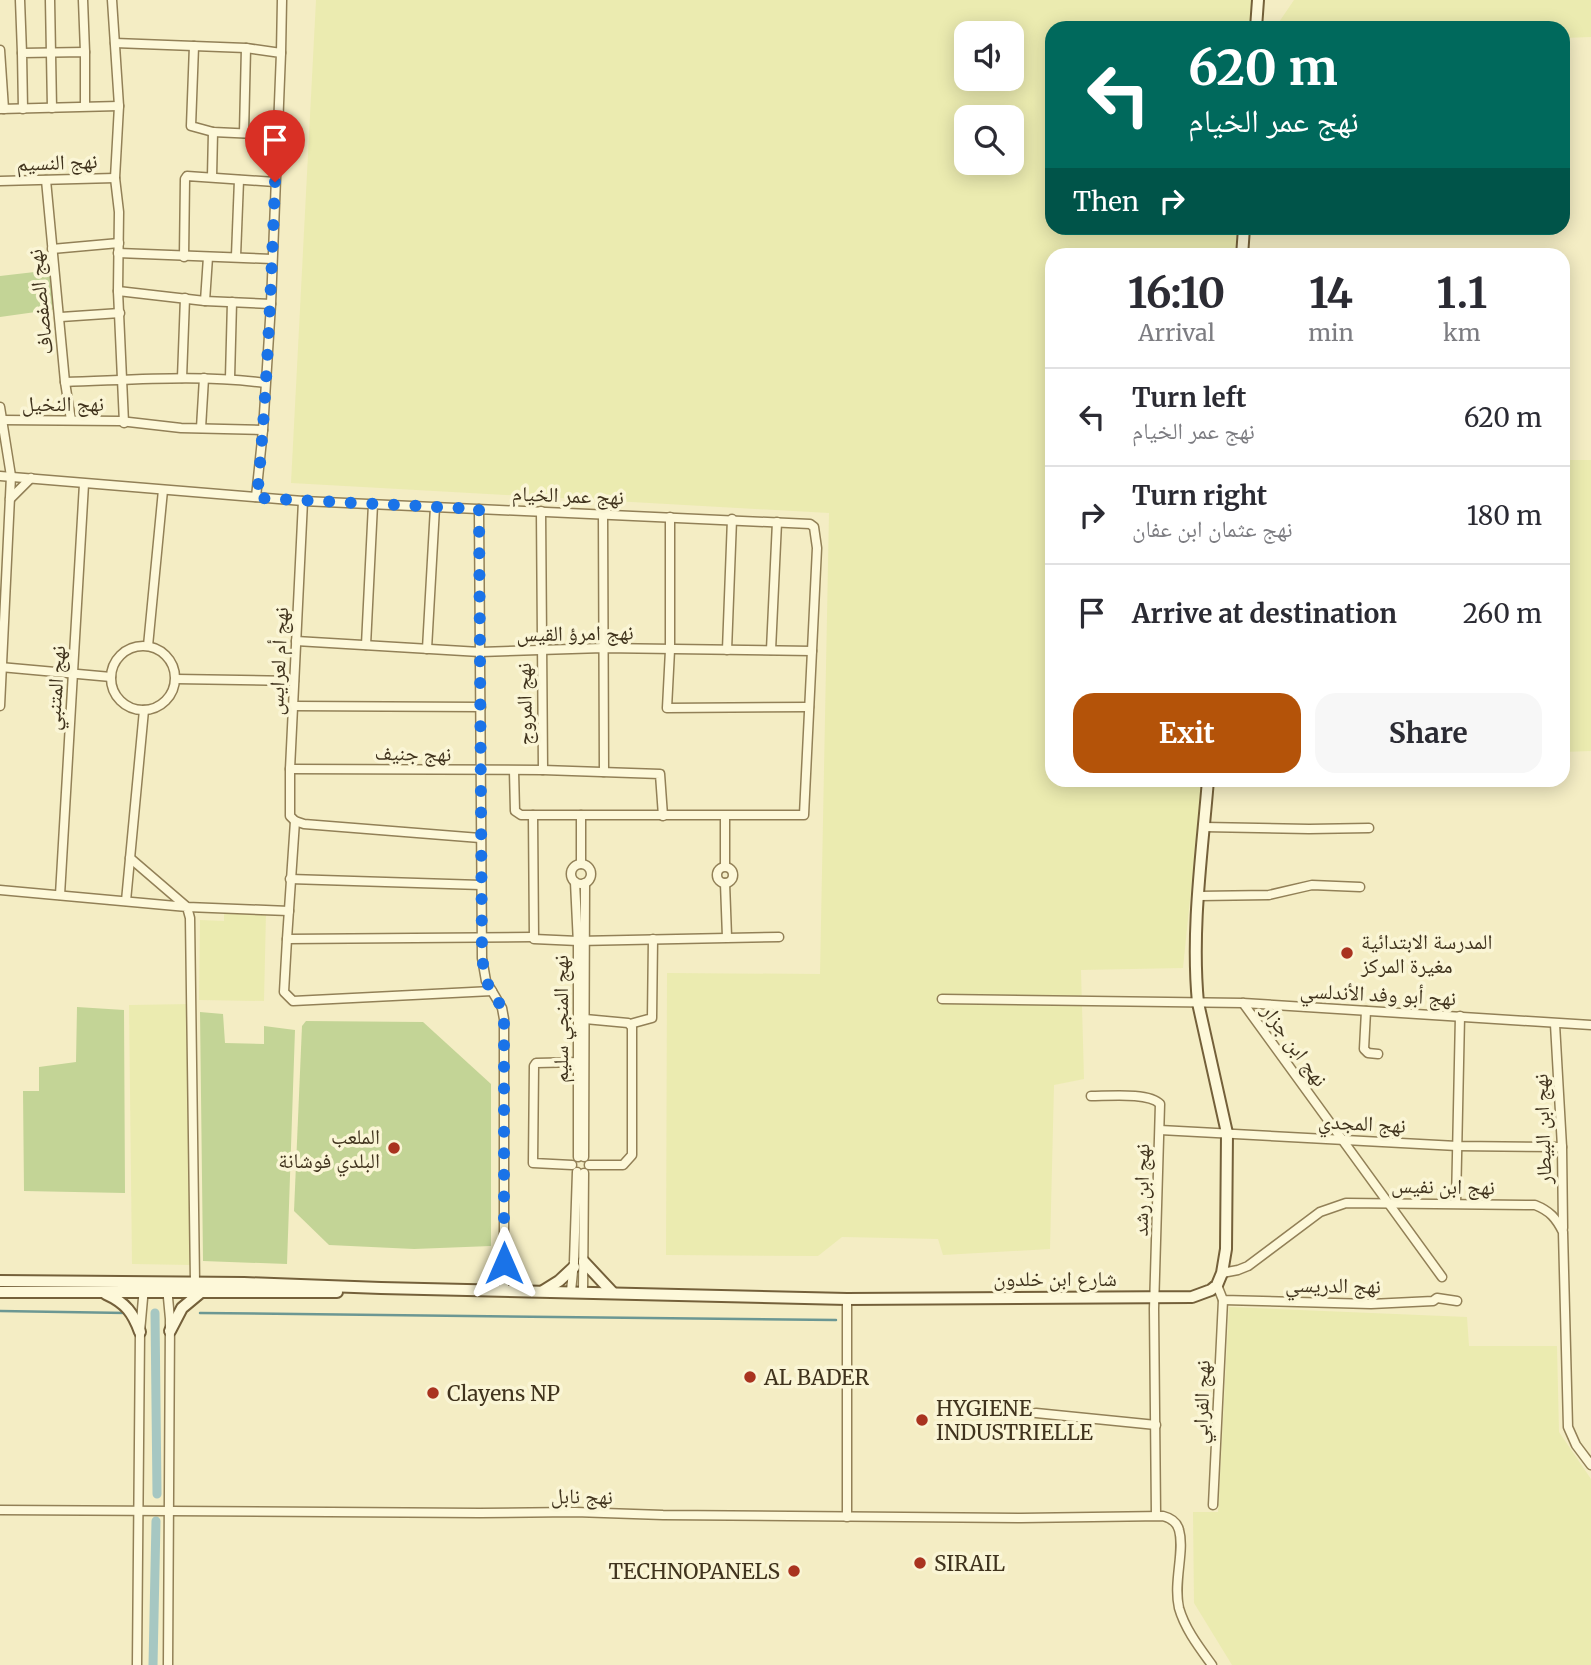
<!DOCTYPE html>
<meta charset="utf-8">
<style>
:root{--surface:#fff;--page:#f7f7f7;--text:#2b2b33;--muted:#7c7c81;--line:#e1e1e2;--accent:#b45309}
body{margin:0;font-family:Merriweather,"Noto Naskh Arabic",serif;background:var(--page);color:var(--text);height:100vh;display:flex;flex-direction:column;font-size:26px;white-space:nowrap}
*{box-sizing:border-box;margin:0}
p{font-size:23px;color:var(--muted)}
.icon{flex:none;width:38px;height:38px;fill:none;stroke:currentColor;stroke-width:2;stroke-linecap:round;stroke-linejoin:round}
.map{position:relative;flex:1;overflow:hidden}
.panel{position:absolute;left:1045px;top:248px;width:525px;height:539px;display:flex;flex-direction:column;background:var(--surface);border-radius:21px;box-shadow:0 4px 18px #0003}
.panel>*{flex:none}
.hud{position:absolute;left:1045px;top:21px;width:525px;height:214px;border-radius:21px;box-shadow:0 4px 18px #0003;background:#00695c;color:#fff;overflow:hidden}
.controls{position:absolute;left:954px;top:21px;display:grid;gap:14px}
.controls a{display:grid;place-items:center;width:70px;height:70px;border-radius:14px;background:var(--surface);box-shadow:0 4px 18px #0003;font-size:35px}
.pin{position:absolute;display:grid;place-items:center;width:60px;height:60px;color:#fff;margin:-72px -30px;border-radius:50% 50% 50% 0;rotate:-45deg;box-shadow:0 0 7px #0007}
.pin .icon{rotate:45deg}
.me{position:absolute;width:77px;margin:-38px;rotate:0deg;stroke-linejoin:round;filter:drop-shadow(0 0 5px #0008)}
.turn{display:flex;align-items:center;gap:24px;height:147px;padding:0 28px;font-size:32px}
.turn .icon{width:91px;height:91px;stroke-width:2.5}
.turn b{display:block;font-size:49px;line-height:60px}
.then{display:flex;align-items:center;height:66px;padding:0 28px;background:#0003;gap:14px;font-size:26px}
.eta{display:flex;justify-content:space-evenly;align-items:center;height:119px;text-align:center}
.eta b{font-size:42px;font-weight:700;line-height:49px}
.cta{display:flex;gap:14px;margin-top:auto;padding:14px 28px}
.cta a{flex:1;height:80px;border-radius:21px;background:var(--accent);color:#fff;font-size:28px;font-weight:700;line-height:80px;text-align:center}
.cta a+a{background:var(--page);color:var(--text)}
ul{padding:0;list-style:none}
li{display:flex;align-items:center;gap:21px;height:98px;padding:0 28px;border-top:2px solid var(--line)}
li div{flex:1}
li b{display:block;font-size:26px}
li em{font-style:normal}
.map>svg:first-child{display:block}
.farmland{fill:#ebebb0;fill-rule:evenodd}
.green{fill:#c3d496}
.lines{fill:none;stroke-linecap:round;stroke-linejoin:round}
.stream{stroke:#6b9793;stroke-width:2.5}
.canal{stroke:#a6c7c2;stroke-width:9}
.street-casing{stroke:#928057;stroke-width:11}
.secondary-casing{stroke:#74603a;stroke-width:14}
.street{stroke:#fdf8d9;stroke-width:8}
.secondary{stroke:#fdf8d9;stroke-width:10}
.route{stroke:#1a73e8;stroke-width:12;stroke-dasharray:0 21.6}
.poi-dot{fill:#a9331f;stroke:#faf5d5;stroke-width:2.5}
.labels{text-anchor:middle;dominant-baseline:central;stroke-width:7;stroke-linejoin:round;paint-order:stroke}
.street-label{font-size:21px;fill:#40331d;stroke:#faf5d5}
.poi-label{font-size:21px;fill:#40331d;stroke:#faf5d5;text-anchor:start}
</style>
<div class="map">
<svg width="1591" height="1665" viewBox="0 0 1591 1665">
<rect width="100%" height="100%" fill="#f4edc4"/>
<g class="farmland">
<path d="M316 0H1252L1250 28H1052V228H1237L1235 255 1052 256V780L1202 781 1183 968 1081 970 1084 1079 1054 1085 1050 1249 943 1255 938 1239 842 1237 818 1256 666 1255 667 973 820 974 829 513 291 483ZM966 33H1012V79H966ZM966 117H1012V163H966Z"/>
<path d="M1294 0H1591V37L1563 38V28H1275Z"/>
<path d="M1563 460H1591V751L1563 752Z"/>
<path d="M224 913H266L264 1001 199 1000 200 920 224 921Z"/>
<path d="M192 1004V1265L132 1264 129 1005Z"/>
<path d="M1229 1307 1467 1317 1469 1346H1557L1559 1432 1591 1479V1665H1232L1194 1603 1193 1512H1218Z"/>
</g>
<g class="green">
<path d="M52 270 57 309 0 317V276Z"/>
<path d="M77 1007 124 1010 125 1193 24 1191 23 1091H39V1067L76 1062Z"/>
<path d="M200 1012 223 1014 225 1043 264 1044V1026L295 1030 287 1264 203 1261Z"/>
<path d="M306 1021 423 1022 491 1084V1246L414 1249 329 1245 294 1211 302 1026Z"/>
</g>
<g class="lines">
<g class="stream">
<path d="M0 1311 126 1313"/>
<path d="M200 1313 836 1320"/>
</g>
<g class="canal">
<path d="M155 1313 157 1494"/>
<path d="M153 1665 156 1521"/>
</g>
<g class="street-casing">
<g id="street">
<path d="M20 0 22 53"/>
<path d="M50 0 52 108"/>
<path d="M83 0 85 52"/>
<path d="M112 0 119 106 115 178 119 212 118 291 124 423"/>
<path d="M115 43 246 48 281 53 271 304 263 430 256 497"/>
<path d="M194 46 191 126 213 132 279 135"/>
<path d="M0 50 4 109"/>
<path d="M281 53 282 0"/>
<path d="M0 109 119 106"/>
<path d="M23 109 22 53 85 52V106"/>
<path d="M244 133 246 48"/>
<path d="M212 177 213 132"/>
<path d="M46 180 65 382 71 420"/>
<path d="M0 181 115 178"/>
<path d="M52 249 119 243"/>
<path d="M118 253 272 259"/>
<path d="M236 256 239 180"/>
<path d="M184 257 185 179 187 176 275 182"/>
<path d="M118 291 205 301 271 304"/>
<path d="M205 301 208 257"/>
<path d="M61 317 120 313"/>
<path d="M182 378 185 298"/>
<path d="M230 378 232 302"/>
<path d="M65 382C132 380 199 374 265 383"/>
<path d="M0 407 11 476 0 706"/>
<path d="M2 420 120 421 181 428 263 430"/>
<path d="M201 428 204 378"/>
<path d="M0 476 303 501 810 524 814 527 817 548 804 815H521L515 811 514 771"/>
<path d="M10 499 31 478"/>
<path d="M303 501 290 769V816L295 821 304 824 480 838"/>
<path d="M479 509 482 958 486 981 502 1008 504 1019V1290"/>
<path d="M541 511 543 770"/>
<path d="M603 513 604 772"/>
<path d="M670 517V650L667 708 809 707"/>
<path d="M296 641 480 652 603 648 812 651"/>
<path d="M366 645 373 504"/>
<circle cx="143" cy="678" r="32"/>
<path d="M148 646 163 490"/>
<path d="M427 649 435 507"/>
<path d="M727 650 732 519"/>
<path d="M771 650 777 522"/>
<path d="M0 667 111 677"/>
<path d="M176 679 294 681"/>
<path d="M293 706 481 707"/>
<path d="M290 769 543 770 660 774 663 816"/>
<path d="M533 815 534 939 578 941 779 937"/>
<path d="M725 816V866"/>
<path d="M1204 827 1309 829 1369 828"/>
<path d="M130 858 187 907 289 911"/>
<path d="M581 864V815"/>
<circle cx="581" cy="874" r="10"/>
<circle cx="725" cy="875" r="8"/>
<path d="M290 879 481 885"/>
<path d="M575 882 578 944V1157"/>
<path d="M725 883 727 937"/>
<path d="M0 890 187 907 190 918 195 1282"/>
<path d="M60 895 84 484"/>
<path d="M1199 896 1269 895 1312 885 1360 887"/>
<path d="M126 901 144 710"/>
<path d="M287 939 295 821"/>
<path d="M492 991 293 1001 284 992 287 939 533 937"/>
<path d="M942 999 1243 1003 1591 1025"/>
<path d="M1243 1003 1442 1277"/>
<path d="M1366 1011 1364 1049 1368 1053 1378 1054"/>
<path d="M585 1019 628 1023 632 1027V1155L623 1165H589"/>
<path d="M630 1024 652 1018 653 939"/>
<path d="M1555 1024 1562 1147 1563 1228"/>
<path d="M1091 1096C1108 1096 1149 1092 1160 1104L1154 1309 1156 1515"/>
<path d="M1160 1130 1457 1146 1562 1147"/>
<path d="M584 1157 585 883"/>
<path d="M572 1165 533 1163 534 1066 536 1063 582 1062"/>
<path d="M1456 1203 1460 1016"/>
<path d="M1222 1273 1238 1270 1248 1266 1320 1212 1346 1203 1535 1205C1550 1211 1556 1218 1563 1232L1568 1427 1576 1445 1591 1465"/>
<path d="M1217 1285 1223 1300 1371 1304 1433 1301 1437 1298 1457 1301"/>
<path d="M167 1287 170 1319 168 1665"/>
<path d="M571 1291 574 1262 577 1172"/>
<path d="M583 1292 584 1173"/>
<path d="M1036 1413 1156 1425"/>
<path d="M1213 1505 1223 1300"/>
<path d="M0 1510 480 1513 575 1512 663 1515 1021 1518 1163 1516C1171 1518 1177 1522 1179 1530 1185 1551 1173 1582 1179 1608 1185 1629 1199 1647 1212 1665"/>
<path d="M847 1517V1299"/>
<path d="M137 1665 140 1332 144 1287"/>
</g>
</g>
<g class="secondary-casing">
<g id="secondary">
<path d="M1256 28 1258 0"/>
<path d="M1242 256 1244 228"/>
<path d="M584 1262 613 1293"/>
<path d="M0 1281 244 1283 381 1288 847 1299 1192 1297 1211 1290 1217 1285 1222 1273 1226 1249 1227 1133 1198 1003C1191 929 1202 854 1208 780"/>
<path d="M543 1291 559 1281 574 1267"/>
<path d="M0 1292H337"/>
<path d="M106 1294C126 1303 133 1313 140 1332"/>
<path d="M170 1331 182 1308 200 1293"/>
</g>
</g>
<use href="#street" class="street"/>
<use href="#secondary" class="secondary"/>
</g>
<g class="lines">
<path class="route" d="M275 182C271 287 267 393 257 498L479 509 482 958 486 981 502 1008 504 1019V1263"/>
</g>
<g class="poi-dot">
<circle cx="1347" cy="953" r="7"/>
<circle cx="394" cy="1148" r="7"/>
<circle cx="750" cy="1377" r="7"/>
<circle cx="433" cy="1393" r="7"/>
<circle cx="922" cy="1420" r="7"/>
<circle cx="920" cy="1563" r="7"/>
<circle cx="794" cy="1571" r="7"/>
</g>
<g class="labels">
<g class="street-label">
<text transform="translate(57 162) rotate(-2)">نهج النسيم</text>
<text transform="translate(40 302) rotate(-96)">نهج الصفصاف</text>
<text x="63" y="403">نهج النخيل</text>
<text transform="translate(568 495) rotate(2)">نهج عمر الخيام</text>
<text transform="translate(575 633) rotate(-1)">نهج امرؤ القيس</text>
<text transform="translate(278 661) rotate(-87)">نهج أم لعرايس</text>
<text transform="translate(55 688) rotate(-86)">نهج المتنبي</text>
<text transform="translate(524 704) rotate(-91)">نهج المروج</text>
<text transform="translate(413 753) rotate(1)">نهج جنيف</text>
<text transform="translate(1378 994) rotate(3)">نهج أبو وفد الأندلسي</text>
<text transform="translate(560 1019) rotate(-90)">نهج المنجي سليم</text>
<text transform="translate(1295 1045) rotate(54)">نهج ابن جزار</text>
<text transform="translate(1362 1123) rotate(3)">نهج المجدي</text>
<text transform="translate(1542 1129) rotate(-92)">نهج ابن البيطار</text>
<text transform="translate(1443 1186) rotate(1)">نهج ابن نفيس</text>
<text transform="translate(1141 1190) rotate(-89)">نهج ابن رشد</text>
<text x="1055" y="1278">شارع ابن خلدون</text>
<text transform="translate(1333 1285) rotate(1)">نهج الدريسي</text>
<text transform="translate(1201 1402) rotate(-88)">نهج الفرابي</text>
<text transform="translate(582 1496) rotate(1)">نهج نابل</text>
</g>
<g class="poi-label">
<text x="1361" y="941">المدرسة الابتدائية<tspan x="1361" dy="24">مغيرة المركز</tspan></text>
<text x="380" y="1136" text-anchor="end">الملعب<tspan x="380" dy="24">البلدي فوشانة</tspan></text>
<text x="764" y="1377">AL BADER</text>
<text x="447" y="1393">Clayens NP</text>
<text x="936" y="1408">HYGIENE<tspan x="936" dy="24">INDUSTRIELLE</tspan></text>
<text x="934" y="1563">SIRAIL</text>
<text x="780" y="1571" text-anchor="end">TECHNOPANELS</text>
</g>
</g>
</svg>
<div class="controls">
<a><svg class="icon" aria-label="sound" viewBox="0 0 24 24"><path d="M4 9h4l5-4v14l-5-4H4zM17 9q2 3 0 6"/></svg></a>
<a><svg class="icon" aria-label="search" viewBox="0 0 24 24"><circle cx="10" cy="10" r="6"/><path d="M15 15l6 6"/></svg></a>
</div>
<div class="pin" style="left:275px;top:182px;background:#d93025"><svg class="icon" aria-label="arrive" viewBox="0 0 24 24"><path d="M6 21V4h12l-3 4 3 4H6"/></svg></div>
<svg class="me" style="left:504px;top:1263px" viewBox="-20 -20 40 40"><path d="M0-17L14 15 0 8-14 15z" fill="#1a73e8" stroke="#fff" stroke-width="4"/></svg>
<div class="hud">
<div class="turn"><svg class="icon" aria-label="left" viewBox="0 0 24 24"><path d="M17 20v-9H6M10 6l-5 5 5 5"/></svg><div><b>620 m</b>نهج عمر الخيام</div></div>
<div class="then">Then<svg class="icon" aria-label="right" viewBox="0 0 24 24"><path d="M7 20v-9h11M14 6l5 5-5 5"/></svg></div>
</div>
<section class="panel">
<div class="eta">
<div><b>16:10</b><p>Arrival</p></div>
<div><b>14</b><p>min</p></div>
<div><b>1.1</b><p>km</p></div>
</div>
<ul>
<li><svg class="icon" aria-label="left" viewBox="0 0 24 24"><path d="M17 20v-9H6M10 6l-5 5 5 5"/></svg><div><b>Turn left</b><p>نهج عمر الخيام</p></div><em>620 m</em></li>
<li><svg class="icon" aria-label="right" viewBox="0 0 24 24"><path d="M7 20v-9h11M14 6l5 5-5 5"/></svg><div><b>Turn right</b><p>نهج عثمان ابن عفان</p></div><em>180 m</em></li>
<li><svg class="icon" aria-label="arrive" viewBox="0 0 24 24"><path d="M6 21V4h12l-3 4 3 4H6"/></svg><div><b>Arrive at destination</b></div><em>260 m</em></li>
</ul>
<div class="cta"><a>Exit</a><a>Share</a></div>
</section>
</div>
